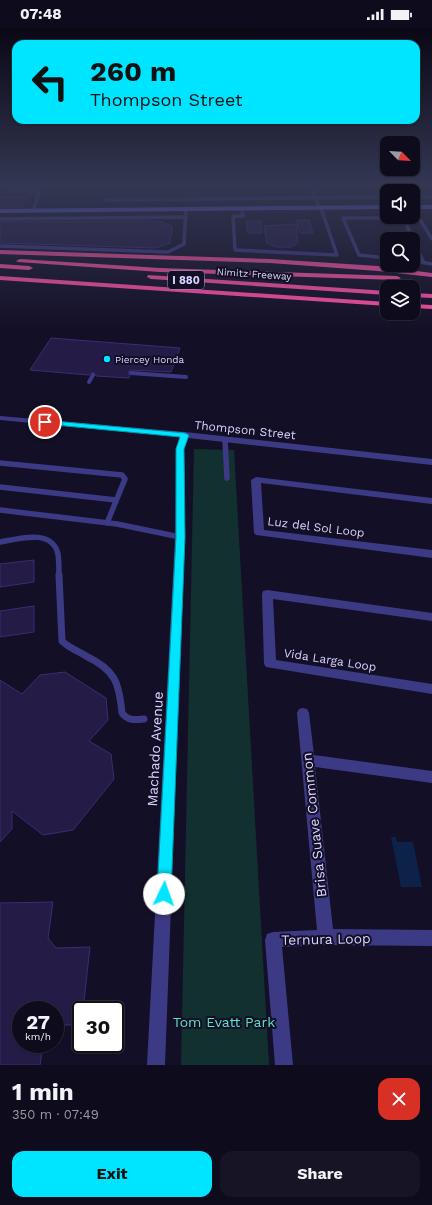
<!DOCTYPE html>
<meta charset="utf-8">
<style>
:root{--surface:#0e0b1c;--page:#171425;--text:#f1f3f6;--muted:#9b9ba3;--line:#2e2b3b;--accent:#00e5ff}
body{margin:0;font-family:"Work Sans",sans-serif;background:var(--page);color:var(--text);height:100vh;display:flex;flex-direction:column;font-size:15px;white-space:nowrap}
*{box-sizing:border-box;margin:0}
p{font-size:13px;color:var(--muted)}
.icon{flex:none;width:22px;height:22px;fill:none;stroke:currentColor;stroke-width:2;stroke-linecap:round;stroke-linejoin:round}
.map{position:relative;height:1037px;overflow:hidden}
.side{display:flex;flex-direction:column;background:var(--surface);flex:1}
.side>*{flex:none}
.guide{position:absolute;left:12px;top:12px;width:408px;height:84px;border-radius:12px;box-shadow:0 1px 3px #0004,0 0 0 1px var(--line);background:#00e5ff;color:#111;overflow:hidden}
.needle{width:26px;rotate:114deg}
.fabs{position:absolute;left:380px;top:108px;display:grid;gap:8px}
.fabs a{display:grid;place-items:center;width:40px;height:40px;border-radius:8px;background:var(--surface);box-shadow:0 1px 3px #0004,0 0 0 1px var(--line);font-size:20px}
.speed{position:absolute;left:12px;top:973px;display:flex;gap:8px;font-size:20px;font-weight:700;text-align:center}
.speed>*{display:grid;place-content:center;width:52px;height:52px;border-radius:50%;background:var(--surface);box-shadow:0 1px 3px #0004,0 0 0 1px var(--line);line-height:1}
.speed small{font-size:10px;font-weight:400}
.speed .limit{border:2px solid #111;border-radius:6px;background:#fff;color:#111}
.pin{position:absolute;display:grid;place-items:center;width:34px;height:34px;color:#fff;margin:-17px;border:2px solid #fff;border-radius:50%;box-shadow:0 1px 4px #0007}
.me{position:absolute;width:44px;margin:-22px;rotate:3deg;stroke-linejoin:round;filter:drop-shadow(0 0 3px #0008)}
.turn{display:flex;align-items:center;gap:14px;height:84px;padding:0 12px;font-size:18px}
.turn .icon{width:52px;height:52px;stroke-width:2.5}
.turn b{display:block;font-size:28px;line-height:34px}
.round{display:grid;place-items:center;flex:none;width:42px;height:42px;border-radius:12px;background:var(--page)}
.headline{display:flex;align-items:center;justify-content:space-between;height:68px;padding:0 12px}
h1{font-size:24px;font-weight:700;line-height:30px}
.button{display:flex;gap:8px;margin-top:auto;padding:8px 12px}
.button a{flex:1;height:46px;border-radius:12px;background:var(--accent);color:#111;font-size:16px;font-weight:700;line-height:46px;text-align:center}
.button a+a{background:var(--page);color:var(--text)}
.status{display:flex;justify-content:space-between;align-items:center;height:28px;padding:0 20px;background:var(--surface);direction:ltr}
.status svg{height:11px;fill:currentColor}
.map>svg:first-child{display:block}
.green{fill:#12302f}
.water{fill:#0c2248}
.building{fill:#241b47;stroke:#3b2d73}
.lines{fill:none;stroke-linecap:round;stroke-linejoin:round}
.lane-far3{stroke:#3d3a85;stroke-width:3.5}
.lane-far2{stroke:#3d3a85;stroke-width:4}
.lane-far1{stroke:#3d3a85;stroke-width:5.5}
.lane{stroke:#3d3a85;stroke-width:7}
.street{fill:#3d3a85;fill-rule:evenodd}
.secondary{fill:#6f6bff;fill-rule:evenodd}
.highway{fill:#ff4fa3;fill-rule:evenodd}
.route{fill:#00e5ff;stroke:#0095a6}
.poi-dot{fill:#00e5ff;stroke:#130f26;stroke-width:1.5}
.labels{text-anchor:middle;dominant-baseline:central;stroke-width:4;stroke-linejoin:round;paint-order:stroke}
.far-street-label{font-size:10px;fill:#d9d4ff;stroke:#130f26}
.far-poi-label{font-size:10px;fill:#d9d4ff;stroke:#130f26;text-anchor:start}
.shield{fill:#130f26;stroke:#9e99be;stroke-width:1}
.shield-label{font-size:11px;font-weight:bold;fill:#d9d4ff}
.street-label{font-size:12px;fill:#d9d4ff;stroke:#130f26}
.near-street-label{font-size:14px;fill:#d9d4ff;stroke:#130f26}
.near-park-label{font-size:14px;fill:#5fe0c0;stroke:#130f26}
</style>
<div class="status"><b>07:48</b><svg viewBox="0 0 49 12"><path d="M0 12V9h3v3zM5 12V6h3v6zM10 12V3h3v9zM15 12V0h3v12zM26 1h20v11H26zM47 4h2v5h-2z"/></svg></div>
<div class="map">
<svg width="432" height="1037" viewBox="0 0 432 1037">
<rect width="100%" height="100%" fill="#130f26"/>
<path class="green" d="M194 421 234 422 269 1037H181Z"/>
<path class="water" d="M391 809H396L397 814H413L422 859H401Z"/>
<g class="building">
<path d="M0 169H26L22 179 0 180Z"/>
<path d="M296 192H309L313 205H300Z"/>
<path d="M159 193 172 198V207L170 208V215L156 220 0 215V194Z"/>
<path d="M246 193H261L262 205H248Z"/>
<path d="M296 196 298 215 291 219H276L267 215 264 198Z"/>
<path d="M51 310 180 320 171 344 131 342 128 344 130 348 129 350 96 348 93 344 89 347 30 342Z"/>
<path d="M34 532V554L0 559V536Z"/>
<path d="M34 578V604L0 609V583Z"/>
<path d="M65 644 106 670 108 692 89 713 111 726 114 751 73 802 43 807 12 783V801L0 814V652L22 666 40 647Z"/>
<path d="M53 874 48 910 56 920 90 919 83 982H81V997H55V982H21V1016H43L40 1037H0V875Z"/>
</g>
<g class="lines">
<g class="lane-far3">
<path d="M13 162 33 163 39 165 33 183"/>
<path d="M413 169H432"/>
<path d="M104 172 387 169"/>
<path d="M242 181 243 188H233L235 222 337 227 322 183 318 177 311 158"/>
<path d="M403 189 423 233H413"/>
<path d="M0 191 186 189"/>
<path d="M0 218 168 224 184 216 186 181"/>
<path d="M387 230 359 227 343 190H419L432 211"/>
<path d="M420 234 432 236"/>
</g>
<g class="lane-far2">
<path d="M131 345 186 349"/>
<path d="M89 354 93 347"/>
</g>
<g class="lane-far1">
<path d="M225 412 227 450"/>
<path d="M0 435 122 447 125 451 107 495"/>
<path d="M0 459 116 472"/>
<path d="M0 482 117 496 180 509"/>
<path d="M0 514C18 511 52 500 58 526 59 533 59 541 59 548"/>
</g>
<path class="lane" d="M59 547 62 613C69 620 78 623 86 628 115 642 119 654 122 685 128 693 135 692 144 691"/>
<g class="street">
<path d="M0 388 185 404 432 431V437L188 410 184 421 185 509 165 1037H147L175 509 176 421 180 409 0 392Z"/>
<path d="M256 449 432 470V476L261 455 264 502 432 522V530L256 507 254 505 251 452Z"/>
<path d="M267 562 432 585V593L273 571 276 632 432 656V666L266 639 264 636 262 566 263 563Z"/>
<path d="M303 680 307 681 309 685 314 727 432 743V755L315 739 333 901 432 902V918L326 917 282 919 293 1037H275L265 912 267 906 273 904 317 902 297 685 299 681Z"/>
</g>
<g class="secondary">
<path d="M387 177V181L0 185V181Z"/>
<rect x="413" y="177" width="19" height="4"/>
</g>
<g class="highway">
<path d="M0 222 270 231 378 238 432 245V249L378 243 270 235 0 226Z"/>
<path d="M20 231 160 240 397 248 401 250 397 252 160 244 18 234 16 233Z"/>
<path d="M0 236 29 238 33 240 29 242 0 240Z"/>
<path d="M148 247 387 263V267L151 251 147 249Z"/>
<path d="M0 248 387 274V278L0 252Z"/>
<path d="M413 265 432 266V270L413 269Z"/>
<path d="M413 276 432 277V281L413 280Z"/>
</g>
</g>
<linearGradient id="sky" x2="0" y2="1"><stop stop-color="#0a0815"/><stop offset="0.52" stop-color="#333752"/><stop offset="1" stop-color="#333752" stop-opacity="0"/></linearGradient>
<rect width="432" height="303" fill="url(#sky)"/>
<path class="route" d="M43 392 185 405 189 407 184 421 185 509 171 866 169 871 164 873 159 871 157 866 176 509V421L180 409 45 396H43Z"/>
<circle class="poi-dot" cx="107" cy="331" r="4"/>
<g class="labels">
<g class="far-street-label">
<text transform="translate(254 246) rotate(4)">Nimitz Freeway</text>
</g>
<g class="far-poi-label">
<text x="115" y="331">Piercey Honda</text>
</g>
<rect class="shield" x="168" y="243" width="36" height="18" rx="3"/>
<g class="shield-label">
<text x="186" y="252">I 880</text>
</g>
<g class="street-label">
<text transform="translate(245 402) rotate(6)">Thompson Street</text>
<text transform="translate(316 499) rotate(7)">Luz del Sol Loop</text>
<text transform="translate(330 632) rotate(9)">Vida Larga Loop</text>
</g>
<g class="near-street-label">
<text transform="translate(155 721) rotate(-87)">Machado Avenue</text>
<text transform="translate(314 797) rotate(-96)">Brisa Suave Common</text>
<text transform="translate(326 911) rotate(-1)">Ternura Loop</text>
</g>
<g class="near-park-label">
<text x="224" y="994">Tom Evatt Park</text>
</g>
</g>
</svg>
<div class="fabs">
<a><svg class="needle" viewBox="-14 -14 28 28"><path d="M0-13l5 13h-10z" fill="#e53935"/><path d="M0 13l5-13h-10z" fill="#9b9ba3"/></svg></a>
<a><svg class="icon" aria-label="sound" viewBox="0 0 24 24"><path d="M4 9h4l5-4v14l-5-4H4zM17 9q2 3 0 6"/></svg></a>
<a><svg class="icon" aria-label="search" viewBox="0 0 24 24"><circle cx="10" cy="10" r="6"/><path d="M15 15l6 6"/></svg></a>
<a><svg class="icon" aria-label="layers" viewBox="0 0 24 24"><path d="M12 4l9 5-9 5-9-5zM3 14l9 5 9-5"/></svg></a>
</div>
<div class="speed"><div>27<small>km/h</small></div><div class="limit">30</div></div>
<div class="pin" style="left:45px;top:394px;background:#d93025"><svg class="icon" aria-label="arrive" viewBox="0 0 24 24"><path d="M6 21V4h12l-3 4 3 4H6"/></svg></div>
<svg class="me" style="left:164px;top:866px" viewBox="-20 -20 40 40"><circle r="19" fill="#fff"/><path d="M0-13L10 11 0 6-10 11z" fill="#00e5ff"/></svg>
<div class="guide">
<div class="turn"><svg class="icon" aria-label="left" viewBox="0 0 24 24"><path d="M17 20v-9H6M10 6l-5 5 5 5"/></svg><div><b>260 m</b>Thompson Street</div></div>
</div>
</div>
<section class="side">
<div class="headline"><div><h1>1 min</h1><p>350 m · 07:49</p></div><a class="round" style="background:#d93025;color:#fff"><svg class="icon" aria-label="close" viewBox="0 0 24 24"><path d="M6 6l12 12M18 6L6 18"/></svg></a></div>
<div class="button"><a>Exit</a><a>Share</a></div>
</section>
